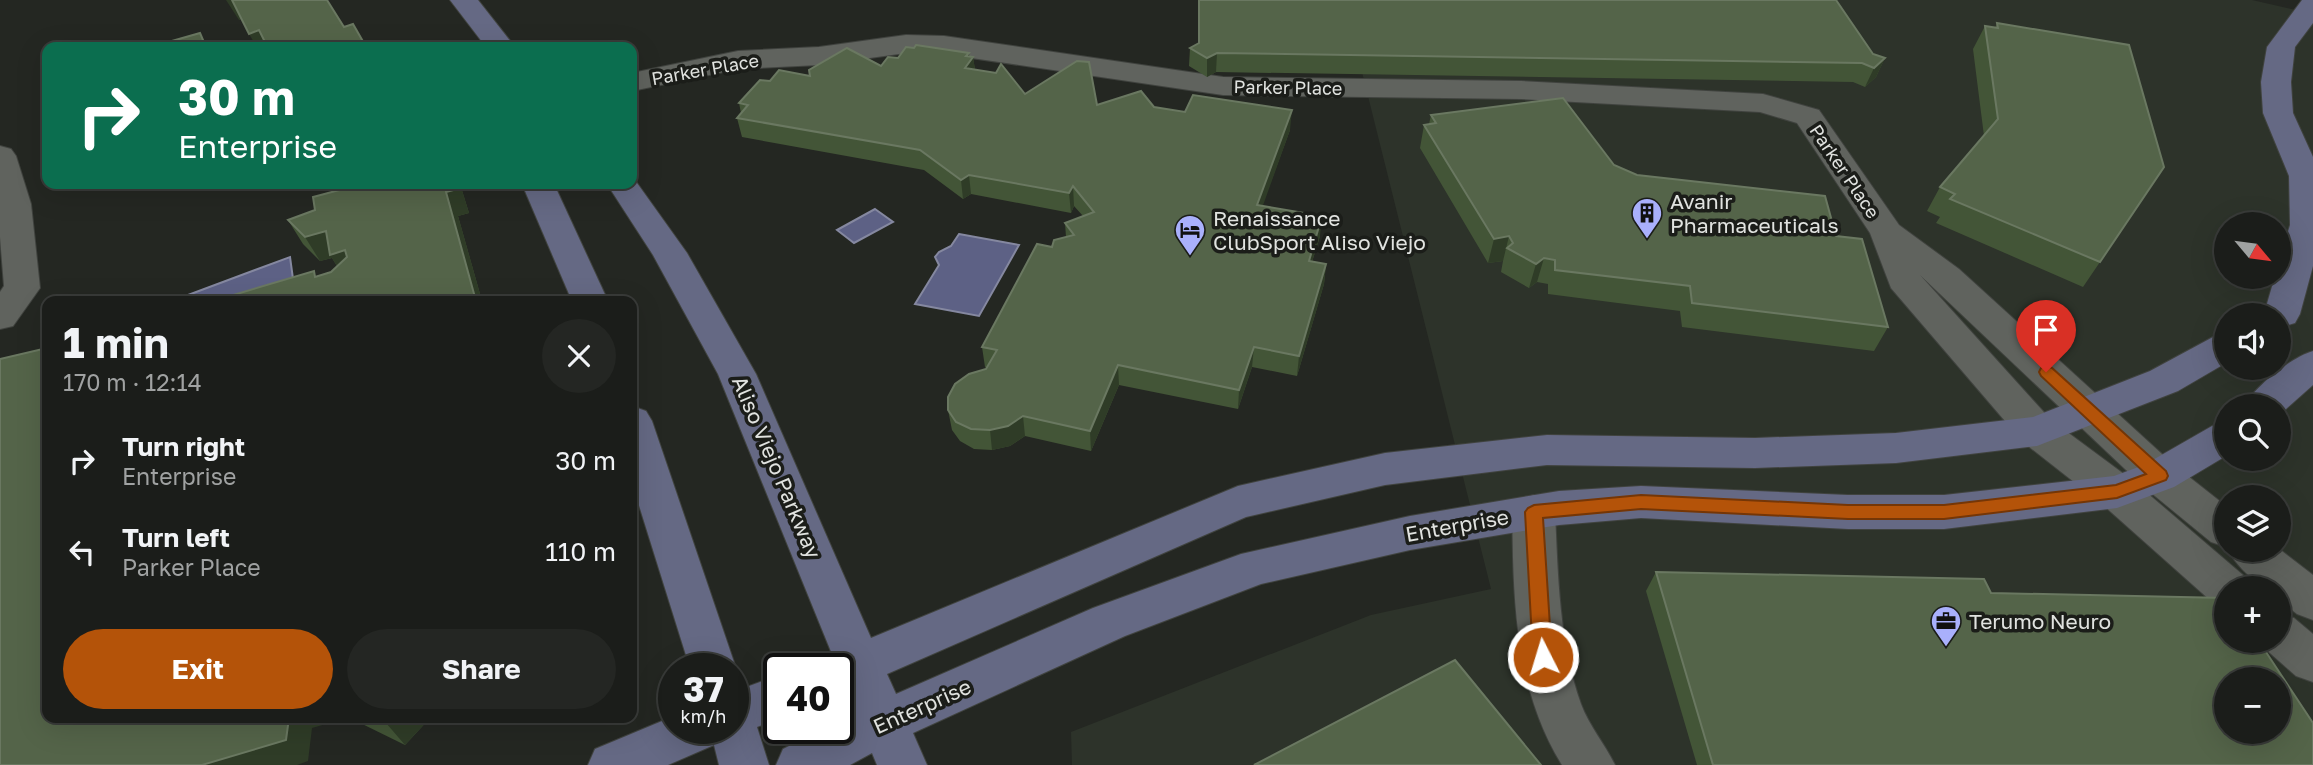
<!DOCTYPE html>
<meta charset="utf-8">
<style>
:root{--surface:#1b1d1a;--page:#242623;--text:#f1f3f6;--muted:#a0a2a2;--line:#393b39;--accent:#b45309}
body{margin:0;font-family:"Golos Text",sans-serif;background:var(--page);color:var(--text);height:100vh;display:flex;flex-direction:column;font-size:26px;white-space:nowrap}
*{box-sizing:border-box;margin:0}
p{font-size:23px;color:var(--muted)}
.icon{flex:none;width:38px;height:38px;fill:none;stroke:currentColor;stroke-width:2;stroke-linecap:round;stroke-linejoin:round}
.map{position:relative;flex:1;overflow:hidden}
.side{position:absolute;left:42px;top:296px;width:595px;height:427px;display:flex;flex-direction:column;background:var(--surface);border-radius:14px;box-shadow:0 7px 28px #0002,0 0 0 2px var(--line)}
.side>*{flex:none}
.hud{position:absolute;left:42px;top:42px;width:595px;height:147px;border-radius:14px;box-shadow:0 7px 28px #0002,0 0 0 2px var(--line);background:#0b6e4f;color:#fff;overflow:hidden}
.needle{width:46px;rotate:119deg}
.buttons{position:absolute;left:2214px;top:212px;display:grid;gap:14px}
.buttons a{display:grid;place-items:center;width:77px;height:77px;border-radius:50%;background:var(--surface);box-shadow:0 7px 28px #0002,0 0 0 2px var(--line);font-size:35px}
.speed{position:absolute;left:658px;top:653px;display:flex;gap:14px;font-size:35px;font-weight:700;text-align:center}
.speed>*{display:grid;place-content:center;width:91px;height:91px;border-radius:50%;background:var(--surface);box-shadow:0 7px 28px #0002,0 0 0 2px var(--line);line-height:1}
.speed small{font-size:18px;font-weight:400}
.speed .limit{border:4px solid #111;border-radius:10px;background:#fff;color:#111}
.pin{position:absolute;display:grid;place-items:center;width:60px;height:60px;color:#fff;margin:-72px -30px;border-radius:50% 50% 50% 0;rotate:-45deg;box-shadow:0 0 7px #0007}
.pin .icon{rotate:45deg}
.me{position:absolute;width:77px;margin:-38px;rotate:355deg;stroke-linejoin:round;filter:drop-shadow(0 0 5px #0008)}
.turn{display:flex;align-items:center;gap:24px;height:147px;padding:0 21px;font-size:32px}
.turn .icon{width:91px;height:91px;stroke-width:2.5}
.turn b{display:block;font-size:49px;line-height:60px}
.round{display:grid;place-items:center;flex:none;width:74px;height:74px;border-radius:37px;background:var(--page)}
.summary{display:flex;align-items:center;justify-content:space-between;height:119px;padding:0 21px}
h1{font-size:42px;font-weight:700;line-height:52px}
.action{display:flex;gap:14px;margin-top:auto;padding:14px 21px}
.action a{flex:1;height:80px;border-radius:42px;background:var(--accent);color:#fff;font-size:28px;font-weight:700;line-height:80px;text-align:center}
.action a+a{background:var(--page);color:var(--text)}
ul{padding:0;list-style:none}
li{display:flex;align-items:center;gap:21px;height:91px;padding:0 21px}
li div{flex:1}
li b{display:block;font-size:26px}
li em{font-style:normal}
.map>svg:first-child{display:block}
.built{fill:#2d332a;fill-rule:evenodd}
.water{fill:#5d6185;stroke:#8588a0;stroke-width:2}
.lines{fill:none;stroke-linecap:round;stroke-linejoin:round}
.tertiary-casing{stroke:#40433f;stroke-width:2}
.secondary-casing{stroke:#40433f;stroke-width:2}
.tertiary{fill:#60635e;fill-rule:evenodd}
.secondary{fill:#656984;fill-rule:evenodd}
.wall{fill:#435537}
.shaded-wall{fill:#2f3c27}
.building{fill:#546449;stroke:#6a7861;stroke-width:2;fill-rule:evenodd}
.route{fill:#b45309;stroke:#753606;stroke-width:2}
.labels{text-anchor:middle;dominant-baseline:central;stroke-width:7;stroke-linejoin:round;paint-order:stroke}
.far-street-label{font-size:18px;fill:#e1e3e0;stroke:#1b1d19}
.poi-label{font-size:21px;fill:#e1e3e0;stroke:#1b1d19;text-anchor:start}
.street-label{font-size:21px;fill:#e1e3e0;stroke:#1b1d19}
</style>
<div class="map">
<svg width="2313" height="765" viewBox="0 0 2313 765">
<rect width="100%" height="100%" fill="#242722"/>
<path class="built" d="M1344 0H2252L2313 14V765H1072L1071 732 1371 615 1491 589ZM2226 224H2278V276H2226ZM2226 315H2278V368H2226ZM2226 406H2278V458H2226ZM2226 497H2278V550H2226ZM2226 588H2278V640H2226ZM2226 679H2278V732H2226Z"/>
<g class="water">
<path d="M875 209 893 222 854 243 837 230Z"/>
<path d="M959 234 1019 245 979 316 915 304 939 265 935 257 939 252 951 246Z"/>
<path d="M290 257 294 286 244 301H172Z"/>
</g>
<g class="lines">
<g class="tertiary-casing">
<g id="tertiary">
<path d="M906 35 944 36 1223 77 1521 81 1763 94 1819 110 1899 225 1959 269 2174 465 2226 506V547L2211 542 2144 487 1920 275 2051 420 2132 480 2243 575 2249 588H2226V606L2211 601 2102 504 2023 442 1891 288 1870 233 1797 123 1760 112 1521 99 1223 95 944 54 906 53 819 65 738 69 632 91V73L738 51 819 47Z"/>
<path d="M0 146 11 149 16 156 31 204 40 288 13 326 0 329V292L4 286 0 237Z"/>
<path d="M1534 495 1549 500 1555 512C1558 576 1559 643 1581 704 1589 726 1605 744 1615 765H1562C1523 702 1515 630 1513 558 1513 538 1510 518 1519 500Z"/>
<path d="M2278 548 2313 575V620L2297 614 2278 599V588C2258 588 2238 568 2228 550Z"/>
<path d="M2278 613 2294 618 2313 634V682L2296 676 2262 646 2259 640H2278Z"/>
</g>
</g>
<g class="secondary-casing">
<g id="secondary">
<path d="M450 0H478L515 47H486Z"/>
<path d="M2302 0H2313V23L2295 47 2291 82 2293 113 2313 157V266L2300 314 2295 323 2278 328V315H2260L2266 307 2275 276H2278V264L2290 225 2289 176 2263 113 2261 82 2267 47Z"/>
<path d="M632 176 687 253 756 374 871 638 1238 486 1385 453 1547 435 1755 438 1896 433 2033 417 2150 371 2213 337 2226 333V363L2178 391 2037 446 1896 463 1755 468 1547 465 1385 485 1246 517 887 674 896 694 1093 608 1241 554 1410 516 1559 491 1641 486 1848 495H1944L2114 476 2144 465 2212 426 2226 422V456L2174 487 2117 508 1944 529H1848L1641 518 1559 525 1410 550 1261 584 1125 636 913 733 927 765H877L872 753 850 765H776L783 749 825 728H838V721L856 713 847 691 838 694V668H817L821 658 832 654 718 374 653 255 607 184H632Z"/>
<path d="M522 184H554L608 301H572Z"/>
<path d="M2313 351V385L2278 416V406H2244C2255 386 2292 357 2313 351Z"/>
<path d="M632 406 646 411 652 421 736 668 733 675V668H690L632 483Z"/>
<path d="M779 675V718L757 727 769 765H719L714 745 668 765H588L595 749 674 716V728H733V692Z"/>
</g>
</g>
<use href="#tertiary" class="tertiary"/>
<use href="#secondary" class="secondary"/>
</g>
<g class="wall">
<path d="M1997 23 2100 262 2083 287 1936 223 1940 217 1927 211 1940 187 1984 136 1973 49 1985 26 1995 28Z"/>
<path d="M1190 48 1873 54 1885 58 1876 77 1865 87 1853 82 1216 72 1207 77 1189 66Z"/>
<path d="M969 53V57H973L975 70 1025 94 1097 105 1154 107 1290 130 1262 206 1320 236 1312 262 1326 264 1324 284 1297 376 1252 367 1238 409 1119 385 1091 451 1025 436 1010 446 992 450 974 449 960 441 952 430 948 410 986 369 987 368 985 367 982 347 1052 247 1066 237 1065 223 1083 216 1074 206 1071 213 971 194 963 199 924 170 742 137 737 118 741 113 739 103 770 81 881 66 898 58Z"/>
<path d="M1431 115 1614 165 1637 175 1836 236 1888 327 1874 351 1682 327 1680 311 1548 294V284L1537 282 1529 288 1501 272 1503 261 1488 263 1420 148 1424 125 1429 124Z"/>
<path d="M455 184H460L469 213 458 216 482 301H213L317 276 331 272 337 266 332 258 320 261 303 244 288 220Z"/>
<path d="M1656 572 2313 765H1697L1646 591Z"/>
<path d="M350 718H430L405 745Z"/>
</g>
<g class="shaded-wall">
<path d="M226 0H237L243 19 239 20Z"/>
<path d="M259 30 269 47H257L249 34Z"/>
<path d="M969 53 970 62 973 57 976 76 965 68 966 56Z"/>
<path d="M1217 53 1216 72 1207 77V58Z"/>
<path d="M1885 58 1876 77 1865 87 1874 68Z"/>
<path d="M1292 110 1290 130 1256 225 1257 205Z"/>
<path d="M969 175 971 194 963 199 961 180Z"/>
<path d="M455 184H460L469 213 458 216 482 301H476L446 192Z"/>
<path d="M1073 186 1074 206 1071 213 1069 193Z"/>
<path d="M1322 216 1320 236 1306 281 1309 261Z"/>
<path d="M326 231 345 250 360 275 345 279 332 258 320 261 305 237Z"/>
<path d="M1509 236 1503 261 1488 263 1494 239Z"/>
<path d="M1544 258 1537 282 1529 288 1536 264Z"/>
<path d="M1326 264 1324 284 1297 376 1299 356Z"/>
<path d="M1254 347 1252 367 1238 409 1239 390Z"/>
<path d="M1118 365 1119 385 1091 451 1090 431Z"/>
<path d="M1023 416 1025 436 1010 446 992 450 990 430Z"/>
<path d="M289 718H347L312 728 308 761 297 765H202Z"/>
<path d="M391 718H430L405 745 386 723Z"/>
</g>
<g class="building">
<path d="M232 0H327L344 27 353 24 365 45 358 47H252L266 44 259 30 249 34Z"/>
<path d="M1199 0H1836L1873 54 1885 58 1874 68 1862 63 1217 53 1207 58 1190 48 1199 43Z"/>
<path d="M1997 23 2129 45 2164 167 2100 262 1950 199 1955 194 1940 187 1998 119 1985 26 1998 28Z"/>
<path d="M200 33 206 47H159L158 45Z"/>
<path d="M916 45 969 53 966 56 973 57 965 68 996 73 1001 64 1025 94 1077 61 1089 62 1097 105 1141 91 1154 107 1185 112 1193 95 1292 110 1257 205 1322 216 1309 261 1326 264 1299 356 1254 347 1239 390 1118 365 1090 431 1023 416 1008 426 990 430 971 429 956 422 948 410V397L955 384 969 374 986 369 997 350 982 347 1037 244 1052 247 1054 240 1074 235 1065 223 1094 212 1073 186 1069 193 969 175 961 180 920 150 737 118 748 105 739 103 760 80 770 81 779 70 810 76 809 70 847 48 881 66 888 57 898 58 906 47 914 48Z"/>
<path d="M1563 98 1614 165 1637 175 1825 196 1836 236 1862 239 1888 327 1692 303 1690 286 1555 270V260L1544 258 1536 264 1507 248 1513 243 1509 236 1494 239 1424 125 1436 123 1431 115Z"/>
<path d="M362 184H455L457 189 446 192 476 301H213L314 271 315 277 331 272 347 257 345 250 330 255 326 231 305 237 288 220 315 210 313 197Z"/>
<path d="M47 348V718H289L286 740 202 765H0V359Z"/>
<path d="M1656 572 1984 579 1991 593 2226 598V640H2258L2313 723V765H1713ZM2226 679H2278V732H2226Z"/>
<path d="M1455 660 1541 765H1254Z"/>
<path d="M375 718H391L386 723Z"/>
</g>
<path class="route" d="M2046 366 2052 368 2166 471 2168 476 2166 480 2117 498 1944 519H1848L1641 509 1543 518 1552 657 1549 663 1543 666 1536 663 1533 657 1525 512 1528 508 1534 505 1641 495 1848 505H1944L2116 485 2146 474 2041 376 2039 372 2041 368Z"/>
<defs>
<g id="building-pin" transform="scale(1.575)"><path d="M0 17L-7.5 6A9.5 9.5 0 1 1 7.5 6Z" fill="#a9b0fc" stroke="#1b1d19"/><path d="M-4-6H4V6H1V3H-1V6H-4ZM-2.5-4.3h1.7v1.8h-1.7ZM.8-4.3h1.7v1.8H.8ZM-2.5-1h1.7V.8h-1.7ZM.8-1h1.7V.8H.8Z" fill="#111"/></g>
<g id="hotel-pin" transform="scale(1.575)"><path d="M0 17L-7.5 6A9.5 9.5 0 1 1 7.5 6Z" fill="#a9b0fc" stroke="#1b1d19"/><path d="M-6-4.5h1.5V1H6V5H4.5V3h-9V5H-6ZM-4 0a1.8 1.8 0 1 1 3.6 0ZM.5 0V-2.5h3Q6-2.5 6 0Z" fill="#111"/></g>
<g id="office-pin" transform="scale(1.575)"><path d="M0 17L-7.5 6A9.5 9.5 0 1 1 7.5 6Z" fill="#a9b0fc" stroke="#1b1d19"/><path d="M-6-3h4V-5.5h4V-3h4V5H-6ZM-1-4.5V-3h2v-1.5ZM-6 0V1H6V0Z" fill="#111"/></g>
</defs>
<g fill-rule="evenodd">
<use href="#building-pin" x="1647" y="213"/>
<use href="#hotel-pin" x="1190" y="230"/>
<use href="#office-pin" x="1946" y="621"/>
</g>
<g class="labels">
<g class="far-street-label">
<text transform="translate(705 69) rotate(-10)">Parker Place</text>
<text transform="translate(1288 87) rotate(1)">Parker Place</text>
<text transform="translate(1845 171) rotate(56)">Parker Place</text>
</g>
<g class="poi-label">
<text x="1670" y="201">Avanir<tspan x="1670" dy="24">Pharmaceuticals</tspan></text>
<text x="1213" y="218">Renaissance<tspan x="1213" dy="24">ClubSport Aliso Viejo</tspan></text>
<text x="1969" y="621">Terumo Neuro</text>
</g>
<g class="street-label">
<text transform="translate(777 467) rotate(67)">Aliso Viejo Parkway</text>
<text transform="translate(1457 525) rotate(-10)">Enterprise</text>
<text transform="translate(922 706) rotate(-24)">Enterprise</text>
</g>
</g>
</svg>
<div class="buttons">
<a><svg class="needle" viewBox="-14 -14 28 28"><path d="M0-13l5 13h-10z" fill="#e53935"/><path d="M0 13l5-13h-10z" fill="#a0a2a2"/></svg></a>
<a><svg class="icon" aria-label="sound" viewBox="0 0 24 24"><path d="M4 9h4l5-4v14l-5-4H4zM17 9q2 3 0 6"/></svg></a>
<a><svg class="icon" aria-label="search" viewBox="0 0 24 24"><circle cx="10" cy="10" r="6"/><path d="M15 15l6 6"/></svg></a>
<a><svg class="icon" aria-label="layers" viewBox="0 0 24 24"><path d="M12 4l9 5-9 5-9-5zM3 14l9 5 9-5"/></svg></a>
<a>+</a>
<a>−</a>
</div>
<div class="speed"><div>37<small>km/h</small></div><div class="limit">40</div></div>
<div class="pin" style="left:2046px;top:372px;background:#d93025"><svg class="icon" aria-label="arrive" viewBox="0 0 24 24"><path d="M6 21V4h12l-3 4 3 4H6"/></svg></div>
<svg class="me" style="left:1543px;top:657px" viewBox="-20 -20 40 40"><circle r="17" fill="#b45309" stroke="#fff" stroke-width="3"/><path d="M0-11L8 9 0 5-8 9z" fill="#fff"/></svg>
<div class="hud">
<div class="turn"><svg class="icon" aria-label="right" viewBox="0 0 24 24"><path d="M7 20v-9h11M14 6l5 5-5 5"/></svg><div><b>30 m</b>Enterprise</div></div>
</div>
<section class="side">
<div class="summary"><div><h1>1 min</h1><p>170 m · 12:14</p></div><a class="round"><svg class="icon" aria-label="close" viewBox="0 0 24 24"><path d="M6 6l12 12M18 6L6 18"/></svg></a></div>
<ul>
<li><svg class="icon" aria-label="right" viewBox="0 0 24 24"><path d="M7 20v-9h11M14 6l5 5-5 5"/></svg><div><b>Turn right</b><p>Enterprise</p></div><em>30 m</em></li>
<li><svg class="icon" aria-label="left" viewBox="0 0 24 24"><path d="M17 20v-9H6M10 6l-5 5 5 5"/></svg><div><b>Turn left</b><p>Parker Place</p></div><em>110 m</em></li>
</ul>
<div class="action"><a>Exit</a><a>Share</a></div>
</section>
</div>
